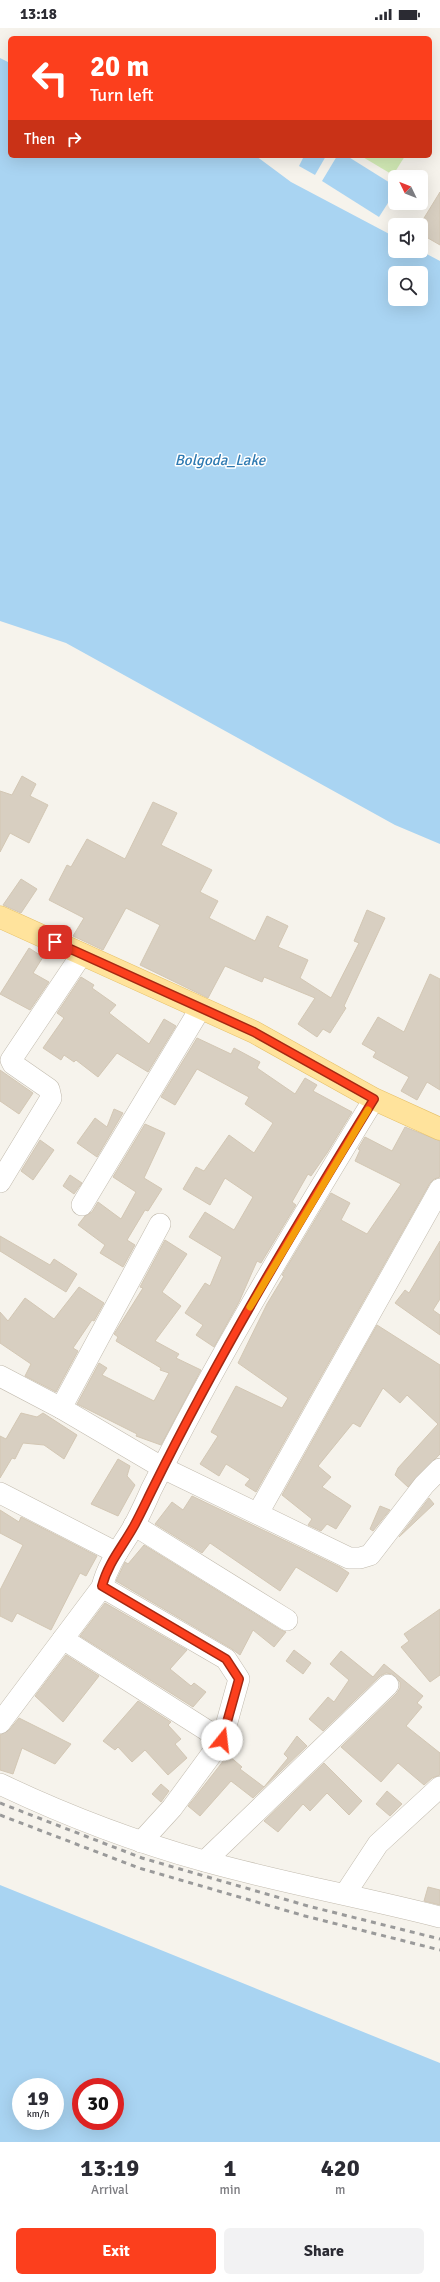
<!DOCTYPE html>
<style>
:root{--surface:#fff;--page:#f2f2f3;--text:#2b2b33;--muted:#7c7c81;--accent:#fc3f1d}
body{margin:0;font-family:Signika,sans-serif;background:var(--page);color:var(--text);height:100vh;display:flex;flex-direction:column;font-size:15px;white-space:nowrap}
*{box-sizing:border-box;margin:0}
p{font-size:13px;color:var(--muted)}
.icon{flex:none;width:22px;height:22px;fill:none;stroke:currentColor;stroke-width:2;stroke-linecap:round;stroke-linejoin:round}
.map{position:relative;height:2114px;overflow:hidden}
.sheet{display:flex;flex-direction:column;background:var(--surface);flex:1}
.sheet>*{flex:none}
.banner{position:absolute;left:8px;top:8px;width:424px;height:122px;border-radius:6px;box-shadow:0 4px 16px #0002;background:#fc3f1d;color:#fff;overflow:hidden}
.needle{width:26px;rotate:313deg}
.tools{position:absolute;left:388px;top:142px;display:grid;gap:8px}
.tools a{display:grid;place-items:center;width:40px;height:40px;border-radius:6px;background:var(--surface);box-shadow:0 4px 16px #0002;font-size:20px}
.speed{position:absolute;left:12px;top:2050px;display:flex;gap:8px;font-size:20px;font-weight:700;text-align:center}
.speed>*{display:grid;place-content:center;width:52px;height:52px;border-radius:50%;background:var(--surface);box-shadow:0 4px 16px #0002;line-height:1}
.speed small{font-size:10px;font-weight:400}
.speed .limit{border:6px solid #d22;background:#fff;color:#111}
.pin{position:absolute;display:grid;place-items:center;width:34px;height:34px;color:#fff;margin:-17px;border-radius:8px;box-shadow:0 2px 6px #0006}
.me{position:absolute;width:44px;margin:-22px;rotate:16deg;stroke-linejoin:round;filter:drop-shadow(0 0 3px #0008)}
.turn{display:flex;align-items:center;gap:14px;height:84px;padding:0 16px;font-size:18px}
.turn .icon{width:52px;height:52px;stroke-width:2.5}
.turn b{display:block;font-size:28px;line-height:34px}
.then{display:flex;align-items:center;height:38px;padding:0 16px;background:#0003;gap:8px;font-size:15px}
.eta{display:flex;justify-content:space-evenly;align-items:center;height:68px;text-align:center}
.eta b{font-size:24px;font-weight:700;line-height:28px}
.cta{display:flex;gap:8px;margin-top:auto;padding:8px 16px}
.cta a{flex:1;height:46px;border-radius:6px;background:var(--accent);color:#fff;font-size:16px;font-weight:700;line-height:46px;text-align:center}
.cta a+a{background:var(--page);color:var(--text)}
.status{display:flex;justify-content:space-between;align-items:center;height:28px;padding:0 20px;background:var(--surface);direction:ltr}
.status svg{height:11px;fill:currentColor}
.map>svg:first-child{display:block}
.green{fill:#d2eab5}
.water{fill:#a9d4f2;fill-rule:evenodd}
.building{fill:#d8cfc1;stroke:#d3c7b4}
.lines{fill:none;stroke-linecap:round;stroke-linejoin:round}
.street-casing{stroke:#c2bbae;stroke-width:22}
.primary-casing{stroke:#e6c16a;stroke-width:23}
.street{stroke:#fff;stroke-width:21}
.primary{stroke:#ffe39c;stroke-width:22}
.rail{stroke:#9a9a9a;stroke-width:3;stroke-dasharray:5 5;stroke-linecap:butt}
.route-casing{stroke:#a42913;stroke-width:10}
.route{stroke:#fc3f1d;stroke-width:7}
.slow{stroke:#f59e0b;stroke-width:7}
.labels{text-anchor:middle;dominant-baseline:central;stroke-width:3;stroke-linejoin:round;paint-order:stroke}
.water-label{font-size:15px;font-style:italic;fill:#2e7ab2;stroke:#fff}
</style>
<div class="status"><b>13:18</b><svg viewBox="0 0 49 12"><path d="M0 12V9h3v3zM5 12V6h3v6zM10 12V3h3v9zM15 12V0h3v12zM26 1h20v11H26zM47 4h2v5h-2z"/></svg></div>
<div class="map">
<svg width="440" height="2114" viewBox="0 0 440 2114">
<rect width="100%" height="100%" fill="#f6f3ec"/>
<path class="green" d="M361 128H405L393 147Z"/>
<g class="water">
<path d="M0 30 10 35V128H256L291 154 395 209V223H421L440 233V816L395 797 66 615 0 593ZM395 245H421V271H395Z"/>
<path d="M304 128H326L315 147 299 138Z"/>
<path d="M337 128H347L395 158V164L379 189 322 153Z"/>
<path d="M0 1857 440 2035V2114H0ZM21 2059H55V2093H21ZM81 2059H115V2093H81Z"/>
</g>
<g class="building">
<path d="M440 164V217L421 206V195Z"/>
<path d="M22 748 36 756 30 768 48 777 29 815 10 805 0 824V763L12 767Z"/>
<path d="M153 774 177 785 161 817 212 842 200 864 218 873 209 890 255 913 267 888 288 898 278 919 308 932 300 950 331 970 359 915 354 913 367 882 385 890 344 978 346 980 330 1005 323 1001 317 1009 298 996 315 970 264 949 262 954 225 938 208 970 140 937 160 897 126 880 103 922 73 908 84 890 49 872 67 837 71 839 87 811 125 831Z"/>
<path d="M21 851 37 861 21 885 3 877Z"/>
<path d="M29 920 43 929 33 945 49 954 30 982 0 966Z"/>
<path d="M430 946 440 951V1062L427 1054 417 1072 401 1063 409 1049 373 1029 376 1024 362 1016 378 989 404 1004Z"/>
<path d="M81 949 94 957 92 960 116 977 109 985 149 1016 164 991 176 998 148 1044 117 1025 98 1049 76 1032 74 1034 64 1027 61 1032 43 1020 64 990 57 985Z"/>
<path d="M197 1010 231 1026 234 1020 260 1034 257 1040 295 1066 305 1050 317 1057 313 1063 352 1084 327 1125 311 1148 308 1146 292 1174 296 1177 261 1235 257 1233 239 1274 214 1319 196 1307 203 1297 185 1285 205 1255 210 1258 222 1229 189 1209 205 1184 234 1202 253 1169 225 1150 210 1177 183 1161 196 1139 204 1143 229 1107 254 1125 273 1095 245 1076 249 1069 197 1041 175 1077 161 1069Z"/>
<path d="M0 1042 33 1065 19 1086 0 1073Z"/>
<path d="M114 1081 123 1085 97 1129 77 1115 95 1090 107 1099Z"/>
<path d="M145 1096 165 1105 144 1150 162 1161 148 1183 145 1182 127 1212 135 1217 123 1239 100 1225 105 1217 78 1197 85 1188 92 1184 98 1174 121 1191 136 1164 113 1149Z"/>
<path d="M405 1099 440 1113V1149L434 1151 430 1155 256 1464 245 1457 250 1451 226 1436 219 1448 200 1436 218 1408 211 1404 236 1358 282 1380 288 1370 238 1335 267 1276 284 1248 282 1247 331 1165 350 1175 341 1192 367 1206 401 1156 355 1133 360 1122 358 1121 365 1109 392 1123Z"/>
<path d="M40 1112 54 1122 33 1152 21 1143Z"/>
<path d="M70 1147 82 1155 74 1166 63 1158Z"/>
<path d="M0 1208 50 1237 54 1231 77 1246 66 1264 0 1223Z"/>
<path d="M165 1212 187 1226 162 1264 181 1278 155 1313 179 1326 176 1330 201 1342 161 1417 136 1408 137 1406 77 1376 99 1335 107 1340 102 1347 154 1373 169 1345 160 1342 161 1340 116 1313 118 1309 114 1306 143 1260 140 1259Z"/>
<path d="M440 1213V1271L433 1282 440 1287V1307L395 1275 405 1262 409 1265Z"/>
<path d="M79 1259 104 1275 94 1293 92 1292 73 1320 78 1323 56 1364 25 1348 31 1336 0 1315V1284L8 1293 25 1270 54 1291Z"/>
<path d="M377 1297 440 1337V1426L408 1459 395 1447 398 1440 438 1396 407 1367 400 1375 383 1360 360 1399 353 1395 318 1438 331 1449 322 1459 351 1478 336 1501 327 1496 321 1503 308 1497 312 1491 282 1467Z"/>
<path d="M21 1385 37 1389 43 1385 77 1407 64 1431 44 1417 23 1415 15 1431 12 1430 0 1450V1408L6 1411Z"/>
<path d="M118 1431 130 1438 127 1448 135 1457 118 1488 91 1476Z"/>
<path d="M192 1468 340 1539 349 1545 337 1564 296 1539 280 1563 210 1515 202 1525 155 1496 172 1474 183 1482Z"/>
<path d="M429 1470 434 1476 399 1509Z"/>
<path d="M380 1478 390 1482 373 1503 370 1501Z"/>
<path d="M0 1482 19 1494 21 1489 97 1528 86 1548 80 1545 51 1602 17 1585 12 1594 0 1588V1562L23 1517 0 1505Z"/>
<path d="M144 1517 281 1602 286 1604 274 1619 253 1602 240 1627 232 1621 116 1553 125 1534 128 1536Z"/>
<path d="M105 1575 187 1622 170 1641 191 1658 194 1655 206 1664 193 1679 80 1608Z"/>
<path d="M440 1581V1647L430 1654 401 1619 409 1613 404 1606Z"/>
<path d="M294 1622 311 1635 303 1646 286 1633Z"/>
<path d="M341 1623 373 1649 384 1636 423 1668 417 1675 422 1679 406 1698 440 1725V1747L432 1750 424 1757 398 1735 381 1754 341 1719 397 1665 400 1660V1654L392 1646 386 1645 380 1648 323 1703 309 1691 328 1669 334 1674 349 1652 330 1636Z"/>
<path d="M66 1627 99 1648 63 1694 35 1668Z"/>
<path d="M138 1673 171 1694 168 1697 181 1711 175 1716 187 1730 168 1747 145 1722 132 1734 118 1719 115 1722 103 1713Z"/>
<path d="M19 1690 71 1716 55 1736 22 1720 13 1746 0 1742V1707L9 1702Z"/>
<path d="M297 1708 307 1718 253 1770 231 1753 200 1788 188 1778 228 1727 242 1739 240 1741 264 1759 288 1730 284 1726Z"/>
<path d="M324 1735 362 1773 349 1787 327 1765 310 1783 303 1776 278 1804 264 1793Z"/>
<path d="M161 1756 169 1763 161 1774 152 1766Z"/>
<path d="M387 1763 402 1776 390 1788 376 1776Z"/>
<path d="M428 1859 440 1862V1877L424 1873Z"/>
</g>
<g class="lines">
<g class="street-casing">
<g id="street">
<path d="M0 1154 51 1070 49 1061 13 1036 11 1032 82 926"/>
<path d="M82 1177 200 981"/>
<path d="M0 1348 61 1380 163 1440 349 1530H360L370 1527 424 1457 440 1441"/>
<path d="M61 1380 160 1196"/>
<path d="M0 1465 117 1525"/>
<path d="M258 1485 440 1161"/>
<path d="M134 1497 287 1592"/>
<path d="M102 1559 226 1631 239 1651 222 1712 172 1780 141 1814"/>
<path d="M63 1611 222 1712"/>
<path d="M0 1695 102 1559C108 1535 122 1518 134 1498 140 1486 146 1474 151 1462 218 1328 296 1199 374 1071"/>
<path d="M0 1756C67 1788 133 1813 204 1833 282 1855 362 1869 440 1889"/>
<path d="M205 1833 388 1657"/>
<path d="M345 1866 378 1816 440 1759"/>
</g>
</g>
<g class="primary-casing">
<path id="primary" d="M0 889 254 1004 374 1071 440 1101"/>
</g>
<use href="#street" class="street"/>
<use href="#primary" class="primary"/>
<g class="rail">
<path d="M0 1775 142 1830 308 1878 440 1911"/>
<path d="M0 1787 139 1840 305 1888 440 1922"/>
</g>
</g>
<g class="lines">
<g class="route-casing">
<path id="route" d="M55 914 254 1004 374 1071C296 1198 219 1326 153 1460 147 1472 141 1485 134 1498 123 1518 108 1535 102 1558L226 1631 239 1651 222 1712"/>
</g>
<use href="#route" class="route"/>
<path class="slow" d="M250 1279 368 1082"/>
</g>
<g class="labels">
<g class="water-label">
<text x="220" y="432">Bolgoda_Lake</text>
</g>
</g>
</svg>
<div class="tools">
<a><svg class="needle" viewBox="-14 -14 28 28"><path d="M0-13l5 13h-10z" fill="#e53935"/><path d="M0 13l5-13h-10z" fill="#7c7c81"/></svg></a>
<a><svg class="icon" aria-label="sound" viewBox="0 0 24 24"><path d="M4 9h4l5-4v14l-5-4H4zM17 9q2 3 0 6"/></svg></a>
<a><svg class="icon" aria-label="search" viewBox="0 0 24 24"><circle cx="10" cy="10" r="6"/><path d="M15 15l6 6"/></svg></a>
</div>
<div class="speed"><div>19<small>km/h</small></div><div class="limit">30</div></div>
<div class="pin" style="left:55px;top:914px;background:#d93025"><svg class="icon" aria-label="arrive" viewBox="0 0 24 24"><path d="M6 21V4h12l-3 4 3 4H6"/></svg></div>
<svg class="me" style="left:222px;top:1712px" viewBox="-20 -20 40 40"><circle r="19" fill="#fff"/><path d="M0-13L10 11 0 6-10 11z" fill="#fc3f1d"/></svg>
<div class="banner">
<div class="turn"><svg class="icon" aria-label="left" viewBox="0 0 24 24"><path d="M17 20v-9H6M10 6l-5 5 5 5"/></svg><div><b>20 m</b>Turn left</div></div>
<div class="then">Then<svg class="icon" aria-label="right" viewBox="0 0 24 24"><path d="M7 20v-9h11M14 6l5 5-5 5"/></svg></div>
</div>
</div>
<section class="sheet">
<div class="eta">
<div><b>13:19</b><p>Arrival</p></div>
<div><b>1</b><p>min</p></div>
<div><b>420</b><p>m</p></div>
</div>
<div class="cta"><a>Exit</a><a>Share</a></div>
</section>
